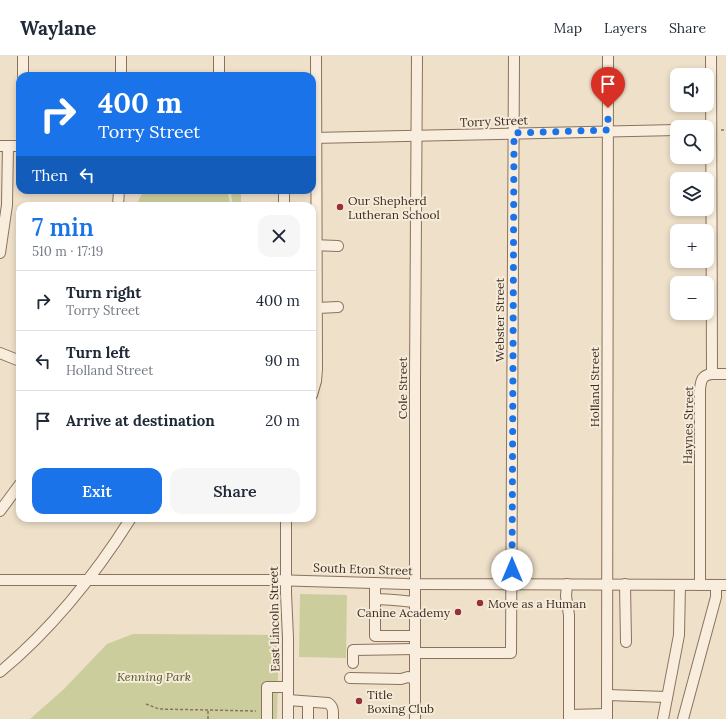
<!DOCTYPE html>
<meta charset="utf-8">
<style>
:root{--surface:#fff;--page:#f6f6f7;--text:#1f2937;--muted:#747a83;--line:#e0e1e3;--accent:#1a73e8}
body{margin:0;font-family:Lora,serif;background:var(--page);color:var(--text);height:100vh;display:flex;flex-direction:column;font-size:15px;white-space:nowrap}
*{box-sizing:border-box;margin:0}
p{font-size:13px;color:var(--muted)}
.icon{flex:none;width:22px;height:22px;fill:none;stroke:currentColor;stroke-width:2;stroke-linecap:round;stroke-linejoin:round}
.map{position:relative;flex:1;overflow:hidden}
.side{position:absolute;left:16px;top:146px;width:300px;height:320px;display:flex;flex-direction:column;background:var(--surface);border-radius:12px;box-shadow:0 2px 6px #0003}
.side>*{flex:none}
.guide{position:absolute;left:16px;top:16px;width:300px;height:122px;border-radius:12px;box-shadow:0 2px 6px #0003;background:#1a73e8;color:#fff;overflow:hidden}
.tools{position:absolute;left:670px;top:12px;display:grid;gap:8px}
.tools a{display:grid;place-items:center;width:44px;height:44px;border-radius:8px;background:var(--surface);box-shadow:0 2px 6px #0003;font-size:20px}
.pin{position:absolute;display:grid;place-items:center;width:34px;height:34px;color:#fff;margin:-41px -17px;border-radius:50% 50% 50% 0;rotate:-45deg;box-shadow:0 0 4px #0007}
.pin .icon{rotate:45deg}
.me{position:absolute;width:44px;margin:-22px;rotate:0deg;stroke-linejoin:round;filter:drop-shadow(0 0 3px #0008)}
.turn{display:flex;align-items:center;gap:14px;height:84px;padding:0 16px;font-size:18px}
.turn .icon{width:52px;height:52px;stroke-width:2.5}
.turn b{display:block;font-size:28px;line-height:34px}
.then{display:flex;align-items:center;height:38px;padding:0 16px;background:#0003;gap:8px;font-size:15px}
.round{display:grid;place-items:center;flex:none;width:42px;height:42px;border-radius:12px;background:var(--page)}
.summary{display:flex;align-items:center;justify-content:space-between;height:68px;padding:0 16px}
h1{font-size:24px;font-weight:600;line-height:30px;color:var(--accent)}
.action{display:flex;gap:8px;margin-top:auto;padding:8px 16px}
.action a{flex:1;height:46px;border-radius:12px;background:var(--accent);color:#fff;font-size:16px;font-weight:600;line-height:46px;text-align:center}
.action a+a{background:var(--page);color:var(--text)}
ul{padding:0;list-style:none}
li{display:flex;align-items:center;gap:12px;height:60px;padding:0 16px;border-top:1px solid var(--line)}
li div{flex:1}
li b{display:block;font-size:15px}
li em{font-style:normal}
header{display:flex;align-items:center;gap:24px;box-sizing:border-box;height:56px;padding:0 20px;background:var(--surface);border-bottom:1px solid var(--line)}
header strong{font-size:19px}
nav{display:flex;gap:22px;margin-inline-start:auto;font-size:14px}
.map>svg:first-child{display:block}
.green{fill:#cbcd9d}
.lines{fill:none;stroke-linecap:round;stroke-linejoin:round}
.minor-casing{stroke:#8b725e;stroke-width:12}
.path{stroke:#8b725e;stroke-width:1.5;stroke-dasharray:3 2;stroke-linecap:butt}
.minor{stroke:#f9eedd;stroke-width:10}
.route{stroke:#1a73e8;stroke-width:7;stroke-dasharray:0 12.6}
.poi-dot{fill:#992f39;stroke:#f6ebd9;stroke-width:1.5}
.labels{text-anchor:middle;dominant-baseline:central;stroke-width:4;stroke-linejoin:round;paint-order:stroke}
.street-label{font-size:12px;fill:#3c2c21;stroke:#f6ebd9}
.poi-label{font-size:12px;fill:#3c2c21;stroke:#f6ebd9;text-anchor:start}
.park-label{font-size:12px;font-style:italic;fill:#505828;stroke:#f6ebd9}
</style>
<header>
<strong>Waylane</strong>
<nav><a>Map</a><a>Layers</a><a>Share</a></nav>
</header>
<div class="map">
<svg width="726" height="663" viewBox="0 0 726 663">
<rect width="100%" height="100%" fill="#eee0c9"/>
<g class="green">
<path d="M144 134H227L231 150H137L139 143Z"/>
<path d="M234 134H241V150H233L231 138Z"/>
<path d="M300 538 347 539 346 602 299 601Z"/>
<path d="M133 578 279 579 277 663H30L64 633 107 588Z"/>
</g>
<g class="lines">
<g class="minor-casing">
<g id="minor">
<path d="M23 0V20"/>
<path d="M219 0V20"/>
<path d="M121 20V0"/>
<path d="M312 82 677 74"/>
<path d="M0 90H20"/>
<path d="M284 134V150"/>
<path d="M118 150 119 134"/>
<path d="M312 189 338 190"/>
<path d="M0 197 7 149 8 90"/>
<path d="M317 252 338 251"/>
<path d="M0 297 20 305"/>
<path d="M712 318H726"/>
<path d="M312 339 316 325 317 313 316 0"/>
<path d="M0 455 20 428"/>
<path d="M286 462V537L288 582V663"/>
<path d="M0 524H272L407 528 726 529"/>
<path d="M375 527V580H415"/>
<path d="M567 528 566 540 569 559V663"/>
<path d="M625 528 626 586"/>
<path d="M700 529V333C701 324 702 319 712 318L711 0"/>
<path d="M375 543C389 543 402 545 415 546"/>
<path d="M415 597H511L514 0"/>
<path d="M353 607V594L415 593"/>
<path d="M0 616C52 573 95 519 131 462"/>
<path d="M350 622 401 623 408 621 415 623"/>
<path d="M607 639 667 641"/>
<path d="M288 644 328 647C334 651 333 656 333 663"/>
<path d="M569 659 607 658"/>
<path d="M267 663V631H288"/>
<path d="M308 663V646"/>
<path d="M415 663V323L417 0"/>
<path d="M607 663 608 0"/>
<path d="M663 663 679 579 680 529"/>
<path d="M683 663 716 541V529"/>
</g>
</g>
<g class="path">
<path d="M721 74H726"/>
<path d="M146 648 159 653 256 655"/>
<path d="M208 663V654"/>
</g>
<use href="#minor" class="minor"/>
</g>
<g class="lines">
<path class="route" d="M512 514 514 77 608 74V52"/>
</g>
<g class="poi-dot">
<circle cx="340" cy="151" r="4"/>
<circle cx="480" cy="547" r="4"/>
<circle cx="458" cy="556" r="4"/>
<circle cx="359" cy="645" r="4"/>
</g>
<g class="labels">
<g class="street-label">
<text transform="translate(494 65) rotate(-2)">Torry Street</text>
<text transform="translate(499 264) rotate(-90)">Webster Street</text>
<text transform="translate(594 331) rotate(-90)">Holland Street</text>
<text transform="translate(402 332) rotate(-90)">Cole Street</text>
<text transform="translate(688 369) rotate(-89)">Haynes Street</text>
<text transform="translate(363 513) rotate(2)">South Eton Street</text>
<text transform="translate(274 563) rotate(-91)">East Lincoln Street</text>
</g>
<g class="poi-label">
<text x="348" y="144">Our Shepherd<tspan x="348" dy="14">Lutheran School</tspan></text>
<text x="488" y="547">Move as a Human</text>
<text x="450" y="556" text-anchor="end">Canine Academy</text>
<text x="367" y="638">Title<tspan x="367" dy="14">Boxing Club</tspan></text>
</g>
<g class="park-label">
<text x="154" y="620">Kenning Park</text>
</g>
</g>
</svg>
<div class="tools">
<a><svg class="icon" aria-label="sound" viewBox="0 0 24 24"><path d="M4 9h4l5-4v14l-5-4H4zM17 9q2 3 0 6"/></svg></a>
<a><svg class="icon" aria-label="search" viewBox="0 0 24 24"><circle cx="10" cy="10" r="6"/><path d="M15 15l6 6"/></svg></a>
<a><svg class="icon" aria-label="layers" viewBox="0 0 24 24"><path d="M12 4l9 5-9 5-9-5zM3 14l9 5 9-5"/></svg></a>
<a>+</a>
<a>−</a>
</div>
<div class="pin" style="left:608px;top:52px;background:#d93025"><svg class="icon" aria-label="arrive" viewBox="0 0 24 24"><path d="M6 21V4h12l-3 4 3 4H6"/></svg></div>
<svg class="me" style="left:512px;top:514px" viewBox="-20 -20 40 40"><circle r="19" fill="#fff"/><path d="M0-13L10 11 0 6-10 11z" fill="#1a73e8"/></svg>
<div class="guide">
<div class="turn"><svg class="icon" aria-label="right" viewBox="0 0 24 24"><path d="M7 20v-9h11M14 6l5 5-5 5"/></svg><div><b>400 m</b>Torry Street</div></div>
<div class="then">Then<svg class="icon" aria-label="left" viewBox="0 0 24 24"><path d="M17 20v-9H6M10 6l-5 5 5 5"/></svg></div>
</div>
<section class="side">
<div class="summary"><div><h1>7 min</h1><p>510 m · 17:19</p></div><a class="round"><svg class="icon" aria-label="close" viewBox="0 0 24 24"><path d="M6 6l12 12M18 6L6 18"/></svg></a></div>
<ul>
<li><svg class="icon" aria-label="right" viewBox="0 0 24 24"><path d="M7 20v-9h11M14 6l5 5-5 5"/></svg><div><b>Turn right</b><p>Torry Street</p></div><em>400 m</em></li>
<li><svg class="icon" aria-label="left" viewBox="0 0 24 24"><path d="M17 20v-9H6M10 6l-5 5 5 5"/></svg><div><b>Turn left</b><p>Holland Street</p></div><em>90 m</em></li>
<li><svg class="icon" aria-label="arrive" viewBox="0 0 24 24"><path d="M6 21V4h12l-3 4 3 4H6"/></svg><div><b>Arrive at destination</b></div><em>20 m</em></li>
</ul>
<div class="action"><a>Exit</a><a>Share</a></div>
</section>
</div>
